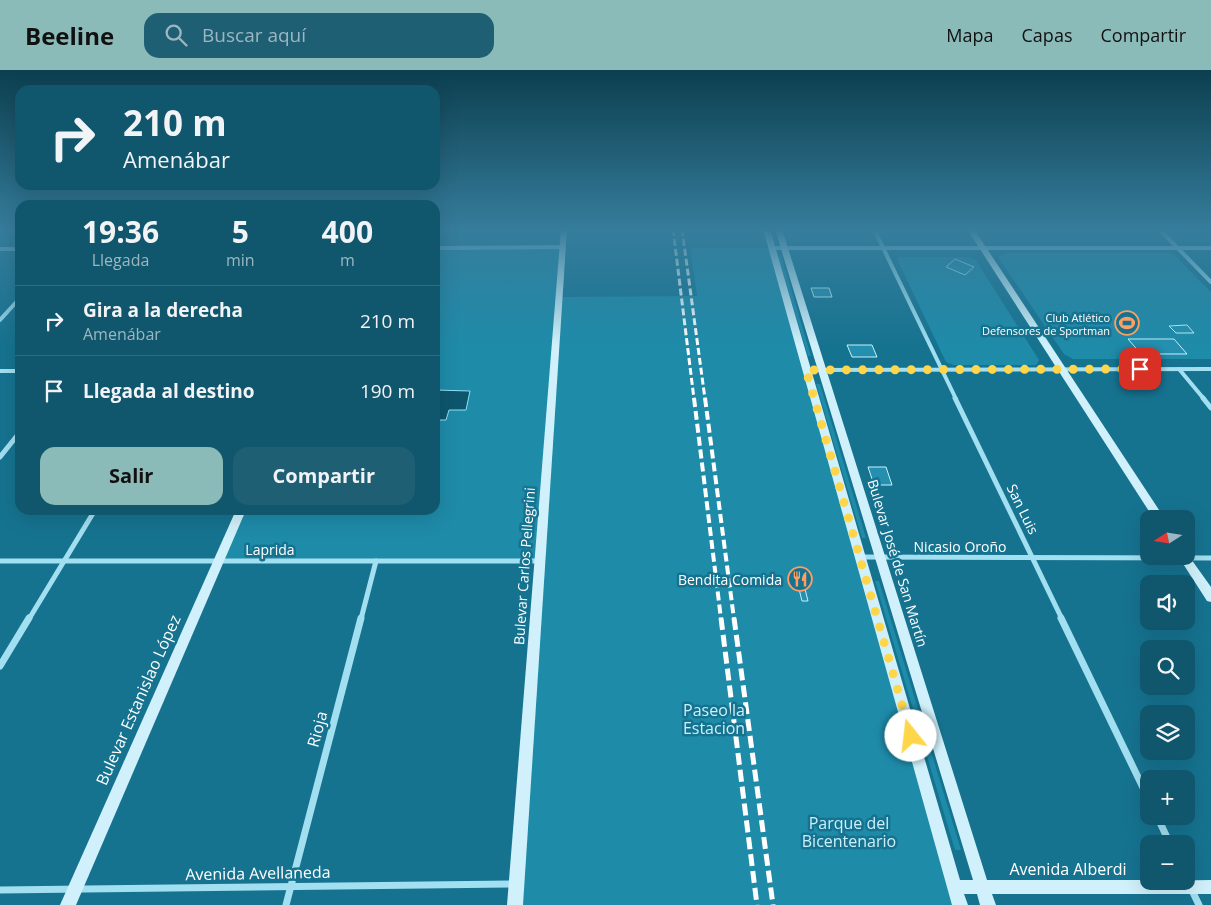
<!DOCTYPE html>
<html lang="es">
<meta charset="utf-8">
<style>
:root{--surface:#10566c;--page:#1e5f74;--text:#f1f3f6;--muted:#9cb7c2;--line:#306c7f;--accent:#8bbbb9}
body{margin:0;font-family:"Open Sans",sans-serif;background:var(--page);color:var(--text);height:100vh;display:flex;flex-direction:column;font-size:19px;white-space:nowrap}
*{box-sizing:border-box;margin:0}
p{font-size:16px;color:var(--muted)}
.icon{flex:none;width:28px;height:28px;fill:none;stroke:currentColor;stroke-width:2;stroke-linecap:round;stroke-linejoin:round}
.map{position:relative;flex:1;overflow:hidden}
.panel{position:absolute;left:15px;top:130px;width:425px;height:315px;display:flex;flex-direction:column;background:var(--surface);border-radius:15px;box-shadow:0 5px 20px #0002}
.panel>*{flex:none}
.top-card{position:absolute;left:15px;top:15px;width:425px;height:105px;border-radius:15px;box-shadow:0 5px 20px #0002;background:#10566c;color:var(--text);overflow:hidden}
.needle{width:32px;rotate:258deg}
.buttons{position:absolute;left:1140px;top:440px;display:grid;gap:10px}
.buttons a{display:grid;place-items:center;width:55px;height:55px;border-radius:10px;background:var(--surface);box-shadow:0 5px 20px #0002;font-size:25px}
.pin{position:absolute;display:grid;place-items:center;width:42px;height:42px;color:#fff;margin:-21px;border-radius:10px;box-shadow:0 2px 8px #0006}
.me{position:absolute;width:55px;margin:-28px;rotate:344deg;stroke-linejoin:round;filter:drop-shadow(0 0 4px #0008)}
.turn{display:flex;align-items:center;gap:18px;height:105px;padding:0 25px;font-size:22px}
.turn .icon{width:65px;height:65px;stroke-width:2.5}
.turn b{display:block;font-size:35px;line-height:42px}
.eta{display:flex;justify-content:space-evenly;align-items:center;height:85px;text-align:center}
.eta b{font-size:30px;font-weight:700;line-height:35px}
.button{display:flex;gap:10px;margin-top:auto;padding:10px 25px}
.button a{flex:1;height:58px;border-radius:15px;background:var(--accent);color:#111;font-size:20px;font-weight:700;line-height:58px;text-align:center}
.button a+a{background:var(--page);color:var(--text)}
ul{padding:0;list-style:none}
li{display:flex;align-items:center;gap:15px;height:70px;padding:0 25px;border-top:1px solid var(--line)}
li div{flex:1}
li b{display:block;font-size:19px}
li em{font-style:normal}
header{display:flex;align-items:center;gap:30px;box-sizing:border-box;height:70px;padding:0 25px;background:var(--accent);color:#111}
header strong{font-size:24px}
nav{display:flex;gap:28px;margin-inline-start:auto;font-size:18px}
.search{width:350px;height:45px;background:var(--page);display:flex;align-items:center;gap:12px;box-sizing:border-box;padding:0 18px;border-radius:15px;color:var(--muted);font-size:19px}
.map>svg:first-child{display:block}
.green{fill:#1e8ba9}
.water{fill:#0e566d;stroke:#95dff3}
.building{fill:#248fae;stroke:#c9f0fb}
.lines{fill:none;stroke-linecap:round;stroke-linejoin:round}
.street-far2{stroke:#a2dff0;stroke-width:4}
.street-far1{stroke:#a2dff0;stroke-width:5}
.street{stroke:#a2dff0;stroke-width:7}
.secondary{fill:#d0f1fb;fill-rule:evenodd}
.rail-far2{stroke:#fff;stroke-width:3;stroke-dasharray:7 3;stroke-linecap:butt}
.rail-far1{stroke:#fff;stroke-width:4;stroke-dasharray:9 4;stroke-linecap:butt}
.rail{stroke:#fff;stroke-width:5;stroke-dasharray:12 5;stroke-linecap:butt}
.route{stroke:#ffd54a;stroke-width:9;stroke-dasharray:0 16.2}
.labels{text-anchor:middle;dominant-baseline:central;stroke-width:5;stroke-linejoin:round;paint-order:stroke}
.far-poi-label{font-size:11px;fill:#fff;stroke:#167390;text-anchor:end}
.street-label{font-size:14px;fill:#fff;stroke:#167390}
.poi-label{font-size:14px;fill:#fff;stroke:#167390;text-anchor:end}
.near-street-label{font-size:16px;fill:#fff;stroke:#167390}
.near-park-label{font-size:16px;fill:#c9f0fb;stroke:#167390}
</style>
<header>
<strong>Beeline</strong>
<div class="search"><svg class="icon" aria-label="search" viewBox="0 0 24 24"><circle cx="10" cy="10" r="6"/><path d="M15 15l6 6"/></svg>Buscar aquí</div>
<nav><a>Mapa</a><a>Capas</a><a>Compartir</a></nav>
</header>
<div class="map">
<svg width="1211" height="835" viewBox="0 0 1211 835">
<rect width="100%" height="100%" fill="#167390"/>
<g class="green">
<path d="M563 177 560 227 697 226 690 178H771L960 835H515L540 491H218L241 440H435V178Z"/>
<path d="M1007 183H1172L1211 222V289H1073L1064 284 998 187Z"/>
<path d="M778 186H781L811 286H808Z"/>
<path d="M900 187H967L975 189 1039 290 1036 295H953L946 292 897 189Z"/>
<path d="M816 314H820L866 468H862Z"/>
<path d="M875 511H879L961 780H955Z"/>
</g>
<path class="water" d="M435 320 470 321 466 340H449L446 350H435Z"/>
<g class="building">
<path d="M955 189 974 197 965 205 946 197Z"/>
<path d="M811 218H829L832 227H814Z"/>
<path d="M1187 255 1194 263H1176L1169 256Z"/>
<path d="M1128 269H1174L1187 284H1141Z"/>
<path d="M847 275H872L877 287H852Z"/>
<path d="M868 397H886L892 415H874Z"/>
<path d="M796 503H802L804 515H799Z"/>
<path d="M799 519H805L808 531H802Z"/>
</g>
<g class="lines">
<g class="street-far2">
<path d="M874 159 956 329"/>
<path d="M1159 159 1211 212"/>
<path d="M435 178 563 177"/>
<path d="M771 178H1211"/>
<path d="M0 179H20"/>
<path d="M0 250 20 228"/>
<path d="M1179 299 1204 329"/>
<path d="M806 300 1211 299"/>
<path d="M0 301H20"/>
</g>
<g class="street-far1">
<path d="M955 328 1062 549"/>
<path d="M1203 328 1211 338"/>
<path d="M0 387 20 362"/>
<path d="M860 487 1211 488"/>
<path d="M0 491H539"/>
<path d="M29 549 95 440"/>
<path d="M361 549 376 491"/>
</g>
<g class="street">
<path d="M1061 548 1149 730"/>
<path d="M0 596 29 548"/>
<path d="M1157 746 1170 774"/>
<path d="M1186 808 1199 835"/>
<path d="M0 820 514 814"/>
<path d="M286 835 361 548"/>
</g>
<g class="secondary">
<path d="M561 159H567L523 835H507Z"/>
<path d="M763 159H770L960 810H973L775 159H782L987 810H1149V811L1211 810V824H992L996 835H980L977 824H964L968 835H952Z"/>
<path d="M967 159H974L1165 449H1154Z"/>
<path d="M236 440H246L76 835H60Z"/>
<path d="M1186 482 1211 517V532L1207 531 1180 489 1179 486H1186Z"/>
</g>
<g class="rail-far2">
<path d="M673 159 694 329"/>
<path d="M682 159 705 329"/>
</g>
<g class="rail-far1">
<path d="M694 328 721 549"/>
<path d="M705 328 734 549"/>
</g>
<g class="rail">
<path d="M721 548 757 835"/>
<path d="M734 548 773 835"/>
</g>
</g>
<linearGradient id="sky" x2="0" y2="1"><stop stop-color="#0c3f4f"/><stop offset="0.58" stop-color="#367d9c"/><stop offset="1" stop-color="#367d9c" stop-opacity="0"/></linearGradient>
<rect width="1211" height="276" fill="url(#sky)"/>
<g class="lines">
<path class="route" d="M911 666 806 300 1140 299"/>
</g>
<defs>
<g id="stadium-ring" transform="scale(1.25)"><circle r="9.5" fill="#167390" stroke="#ff9e61" stroke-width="1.5"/><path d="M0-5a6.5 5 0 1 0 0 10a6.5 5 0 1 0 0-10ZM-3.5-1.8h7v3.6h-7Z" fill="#ff9e61"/></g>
<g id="restaurant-ring" transform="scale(1.25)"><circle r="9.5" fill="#167390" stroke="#ff9e61" stroke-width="1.5"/><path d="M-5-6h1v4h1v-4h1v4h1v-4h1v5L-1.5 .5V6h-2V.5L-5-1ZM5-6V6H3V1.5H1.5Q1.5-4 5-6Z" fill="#ff9e61"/></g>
</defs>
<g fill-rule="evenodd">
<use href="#stadium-ring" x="1127" y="253"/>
<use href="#restaurant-ring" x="800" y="509"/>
</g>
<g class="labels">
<g class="far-poi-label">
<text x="1110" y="247">Club Atlético<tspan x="1110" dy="13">Defensores de Sportman</tspan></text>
</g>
<g class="street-label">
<text transform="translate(1023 439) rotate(64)">San Luis</text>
<text x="960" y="476">Nicasio Oroño</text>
<text x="270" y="479">Laprida</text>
<text transform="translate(898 493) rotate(73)">Bulevar José de San Martín</text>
<text transform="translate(524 496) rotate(-86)">Bulevar Carlos Pellegrini</text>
</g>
<g class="poi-label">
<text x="782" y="509">Bendita Comida</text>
</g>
<g class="near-street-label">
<text transform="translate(138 630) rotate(-66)">Bulevar Estanislao López</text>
<text transform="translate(317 659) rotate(-75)">Rioja</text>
<text x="1068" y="799">Avenida Alberdi</text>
<text transform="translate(258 803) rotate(-1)">Avenida Avellaneda</text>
</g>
<g class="near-park-label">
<text x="714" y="640">Paseo la<tspan x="714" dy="18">Estacion</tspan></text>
<text x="849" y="753">Parque del<tspan x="849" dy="18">Bicentenario</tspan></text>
</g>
</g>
</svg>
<div class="buttons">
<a><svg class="needle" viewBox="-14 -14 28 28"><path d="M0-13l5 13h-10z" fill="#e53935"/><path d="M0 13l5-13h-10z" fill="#9cb7c2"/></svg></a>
<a><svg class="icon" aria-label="sound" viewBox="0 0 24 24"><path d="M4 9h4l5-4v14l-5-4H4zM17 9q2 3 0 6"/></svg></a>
<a><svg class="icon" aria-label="search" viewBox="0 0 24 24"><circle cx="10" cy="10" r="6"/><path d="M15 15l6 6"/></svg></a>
<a><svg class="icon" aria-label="layers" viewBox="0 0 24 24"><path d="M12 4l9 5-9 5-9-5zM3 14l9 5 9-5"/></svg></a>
<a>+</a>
<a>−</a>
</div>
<div class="pin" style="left:1140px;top:299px;background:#d93025"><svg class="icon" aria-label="arrive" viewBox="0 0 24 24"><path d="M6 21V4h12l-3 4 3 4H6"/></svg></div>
<svg class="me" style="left:911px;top:666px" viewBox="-20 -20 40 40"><circle r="19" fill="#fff"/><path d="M0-13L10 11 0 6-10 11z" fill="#ffd54a"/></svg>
<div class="top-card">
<div class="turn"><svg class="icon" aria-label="right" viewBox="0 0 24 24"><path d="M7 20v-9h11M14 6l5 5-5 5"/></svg><div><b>210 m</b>Amenábar</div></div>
</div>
<section class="panel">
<div class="eta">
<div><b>19:36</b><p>Llegada</p></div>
<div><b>5</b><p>min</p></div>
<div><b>400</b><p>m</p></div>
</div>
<ul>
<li><svg class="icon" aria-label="right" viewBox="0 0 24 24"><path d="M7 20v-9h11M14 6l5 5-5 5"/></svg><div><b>Gira a la derecha</b><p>Amenábar</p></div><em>210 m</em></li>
<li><svg class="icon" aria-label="arrive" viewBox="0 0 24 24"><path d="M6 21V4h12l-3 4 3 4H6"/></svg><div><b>Llegada al destino</b></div><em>190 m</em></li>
</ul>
<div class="button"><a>Salir</a><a>Compartir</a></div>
</section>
</div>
